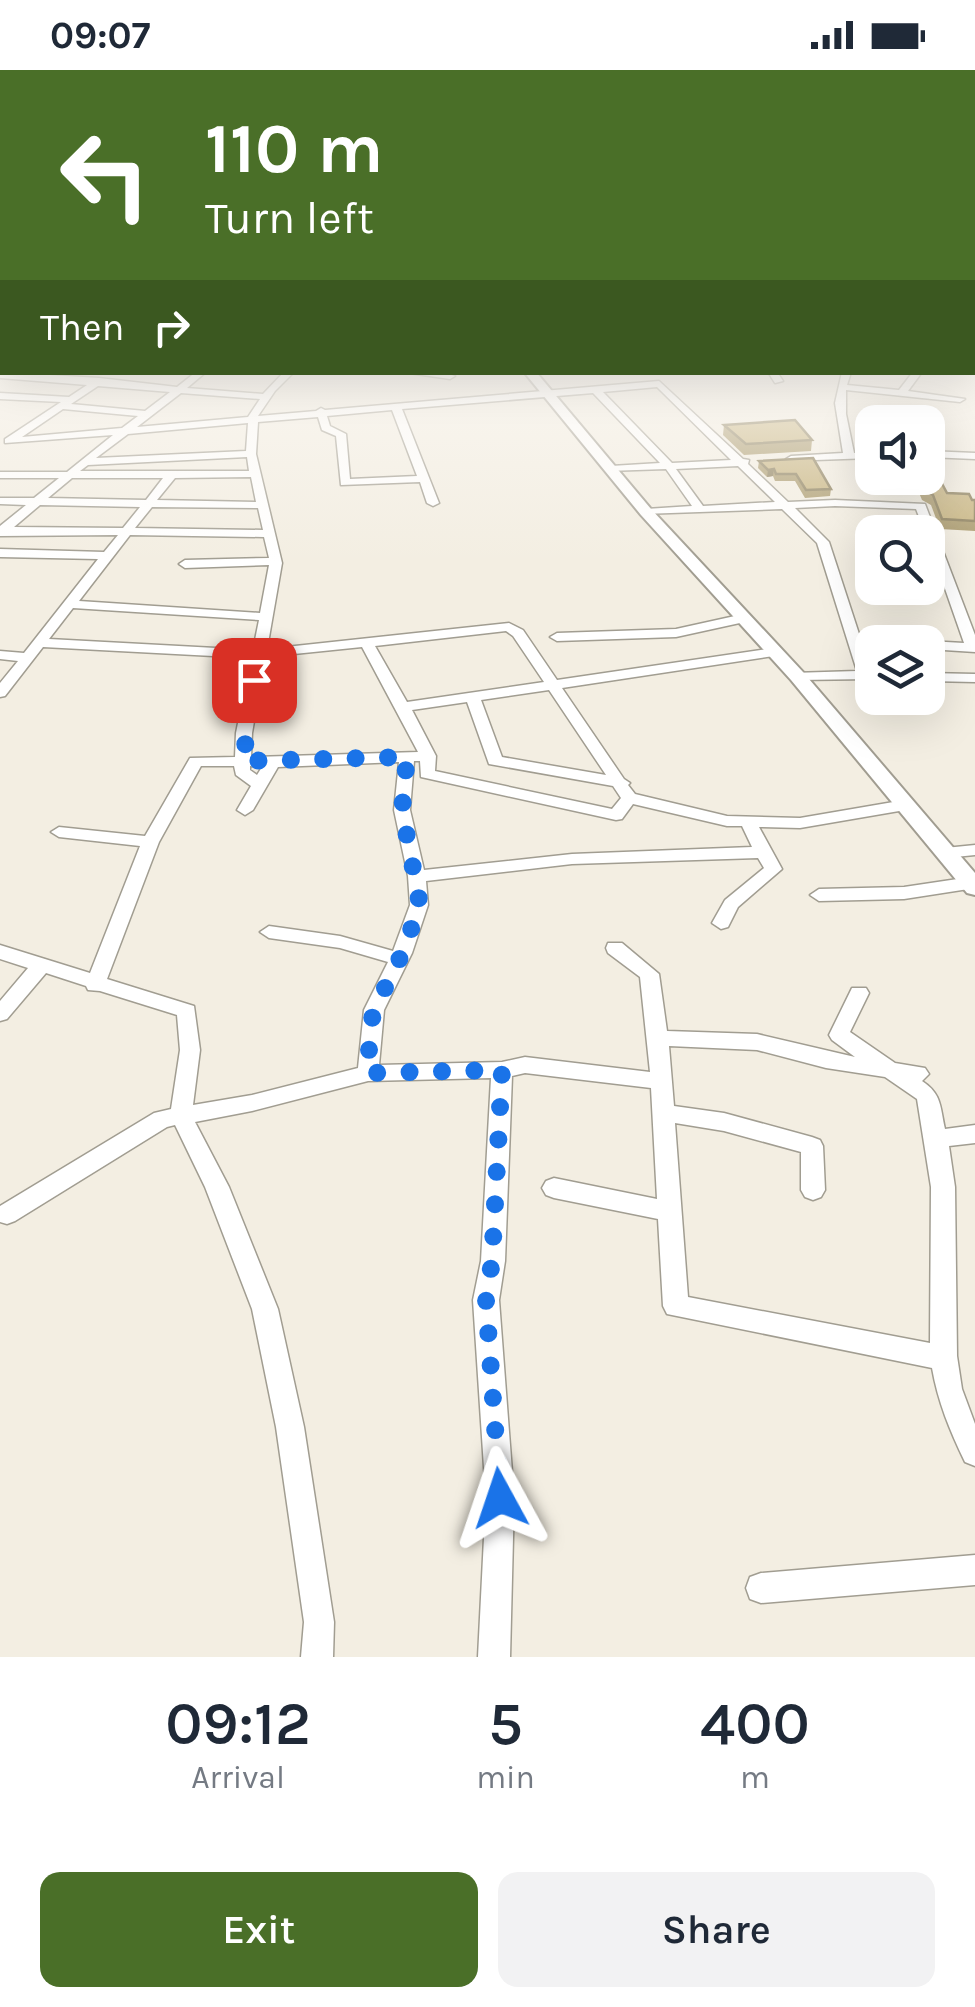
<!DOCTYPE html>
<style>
:root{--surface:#fff;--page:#f2f2f3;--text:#1f2937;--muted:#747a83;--accent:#4a6f28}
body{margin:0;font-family:Karla,sans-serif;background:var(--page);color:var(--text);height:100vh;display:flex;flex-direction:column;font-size:38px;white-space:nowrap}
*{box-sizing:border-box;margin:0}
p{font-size:32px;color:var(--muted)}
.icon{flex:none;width:55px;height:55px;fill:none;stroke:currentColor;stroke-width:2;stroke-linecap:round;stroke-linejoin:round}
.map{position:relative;height:1587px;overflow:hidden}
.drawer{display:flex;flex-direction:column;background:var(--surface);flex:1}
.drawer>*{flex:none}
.banner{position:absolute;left:0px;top:0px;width:975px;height:305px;box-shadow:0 10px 40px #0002;background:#4a6f28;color:#fff;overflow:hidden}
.fabs{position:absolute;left:855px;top:335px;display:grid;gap:20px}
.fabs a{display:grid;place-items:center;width:90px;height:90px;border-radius:20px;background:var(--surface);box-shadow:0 10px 40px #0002;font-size:50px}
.pin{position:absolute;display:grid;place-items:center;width:85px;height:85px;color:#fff;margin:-42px;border-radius:20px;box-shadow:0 5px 15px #0006}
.me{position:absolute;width:110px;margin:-55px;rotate:355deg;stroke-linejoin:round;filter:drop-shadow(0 0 8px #0008)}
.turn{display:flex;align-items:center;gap:35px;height:210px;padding:0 40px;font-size:45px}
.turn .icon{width:130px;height:130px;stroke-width:2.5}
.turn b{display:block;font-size:70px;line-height:85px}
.then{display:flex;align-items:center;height:95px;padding:0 40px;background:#0003;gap:20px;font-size:38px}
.eta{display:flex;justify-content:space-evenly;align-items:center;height:170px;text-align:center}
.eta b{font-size:60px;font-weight:600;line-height:70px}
.primary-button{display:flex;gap:20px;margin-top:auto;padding:20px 40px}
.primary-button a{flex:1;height:115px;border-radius:20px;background:var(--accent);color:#fff;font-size:40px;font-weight:600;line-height:115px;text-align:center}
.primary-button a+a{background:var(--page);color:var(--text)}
.status{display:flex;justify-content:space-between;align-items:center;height:70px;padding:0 50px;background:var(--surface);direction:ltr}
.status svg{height:28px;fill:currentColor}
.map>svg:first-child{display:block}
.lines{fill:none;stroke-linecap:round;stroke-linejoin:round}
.minor-casing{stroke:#a19d91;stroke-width:3}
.tertiary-casing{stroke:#a19d91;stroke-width:4}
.minor{fill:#fff;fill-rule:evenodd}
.tertiary{fill:#fff;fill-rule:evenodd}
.wall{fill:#ab9b6e}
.shaded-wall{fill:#8b7e5a}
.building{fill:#c7b480;stroke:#8b7e5a;stroke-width:2.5}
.route{stroke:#1a73e8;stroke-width:18;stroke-dasharray:0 32.4}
</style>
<div class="status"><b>09:07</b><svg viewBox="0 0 49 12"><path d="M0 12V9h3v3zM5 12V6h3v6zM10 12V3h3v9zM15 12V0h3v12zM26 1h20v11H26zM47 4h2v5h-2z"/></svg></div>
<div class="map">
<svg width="975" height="1587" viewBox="0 0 975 1587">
<rect width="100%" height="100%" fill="#f3eee2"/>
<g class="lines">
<g class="minor-casing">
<g id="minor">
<path d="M2 285V291L0 292V286Z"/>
<path d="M0 302 99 308 177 317 196 302H206L187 318 263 324 284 302H294L275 321 258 346 316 341 321 338 325 340 659 311 743 389 749 390 748 394 788 432 835 430 925 434 975 565V582L928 579V572H923L928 571 964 573 928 470V462H925L916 439 835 436 795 438 829 472 860 567 888 568 895 572 863 575 872 601V609L797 610 792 609V603L857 601 817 473 782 439 642 444V440L646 439 692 436 666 399 607 401V397L611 396 660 393 593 323 402 339 439 433 433 436 427 433 420 412 341 415 336 366 322 360 318 347 258 352 256 384 282 493 267 579 509 553 523 560 557 610 775 578 782 582 780 585 562 618 624 709 630 713 628 715 635 724 727 746 800 748 905 730 913 735 905 740 800 758 759 757 782 799 738 837 728 857 721 859 712 853 725 830 764 798 758 788 572 794 426 811 428 835 412 883 384 940 379 995 502 992 525 987 650 1002 640 907 608 883 606 878 608 873H622L659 904 667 961 757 964 855 987 832 970 829 965 852 918H866L869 923 850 962 895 993 925 998 929 1004 922 1011C942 1024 940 1037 945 1059L975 1055V1073L949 1076 955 1117 957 1286 962 1319 975 1354V1396L965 1392C950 1361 938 1332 932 1298L667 1244 663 1236 658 1149 554 1128 546 1125 542 1118 546 1111 554 1108 657 1129 651 1018 525 1003 512 1006 505 1191 499 1230 514 1428 510 1587H478L486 1428 473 1230 481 1191 491 1008 368 1011 252 1041 195 1052 229 1117 278 1239 304 1357 334 1552 333 1587H301L304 1552 276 1357 252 1239 205 1117 175 1055 167 1057 15 1151 7 1154 0 1152V1136L154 1043 171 1039 180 980 177 945 100 921 88 920 86 916 46 903 7 949 0 951V931L28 898 0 889V875L90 903 140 776 59 767 51 762 59 757 145 766 190 688 235 687 236 663 251 588 43 577 5 626 0 627V613L18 591 0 589V581L24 583 98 489 0 487V479L104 482 118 465 0 466V456L26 435 0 434V428H34L59 408H0V402H67L113 365 5 373V369L61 332 0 329V323L69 327 87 315 0 308ZM98 316 170 322 145 341 71 334ZM657 317 731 390 672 393 603 322ZM181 323 260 329 248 347 137 357ZM63 339 138 346 122 358 22 367ZM392 340 417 406 350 409 346 364 330 356 327 346ZM248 353 246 381 96 388 128 364ZM247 387 249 401H80L88 395ZM738 396 775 432 703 436 676 399ZM251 407 256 432 157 430 175 408ZM72 408H163L146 430 48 428ZM40 435 140 437 123 458 14 457ZM152 437 258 438 263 460 135 458ZM130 465 264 467 269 488 185 490 179 494 185 498 269 495 260 543 79 531ZM73 538 259 550 253 580 49 569ZM506 561 513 566 544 612 407 632 375 576ZM362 577 418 682 251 687 252 663 265 587ZM549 620 606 705 502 687 481 630ZM467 632 489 694 613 716 621 728 612 739 435 701 436 686 412 640ZM414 691H420L421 707 616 750 622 749 633 734 727 756H742L752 777 572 784 424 800 410 740ZM399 692 394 740 408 806 410 835 393 881 340 866 269 856 260 862 269 868 340 878 388 892 364 940 358 998 252 1025 193 1035 200 980 194 936 107 909 159 772 201 696H234L236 705 251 716 237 740 245 745 253 740 278 697ZM250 696 262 697 257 705 250 700ZM669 976 757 980 826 998 885 1007 917 1029 931 1117 930 1273 688 1227 675 1053 724 1061 801 1082V1120L805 1127 813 1130 821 1127 825 1120 823 1076 820 1070 812 1067 724 1043 674 1036Z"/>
<path d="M402 302H441L455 306 450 309Z"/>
<path d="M768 302H777L783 311 775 313Z"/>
<path d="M842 302H851L847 315 899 320 913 302H922L908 321 965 329 960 332 846 320V344L854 383 872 382V388L787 391 786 389 791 386 843 383 835 333Z"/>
<path d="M928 381 975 383V389L928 387Z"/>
<path d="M744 544 751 548 749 551 676 567 557 571 550 567 557 563 676 559Z"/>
<path d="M928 603 975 604V612L928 611Z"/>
<path d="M975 775V785L945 788 936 783 945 778Z"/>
<path d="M971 807 975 808V818L904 829 819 831 810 825 819 819 904 817Z"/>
<path d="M975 1485V1515L761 1533 750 1529 746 1518 750 1507 761 1503Z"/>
</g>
</g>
<g class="tertiary-casing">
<path id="tertiary" d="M524 302H536L651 439 803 602 975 803V825L967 823 791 610 641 445Z"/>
</g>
<use href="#minor" class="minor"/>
<use href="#tertiary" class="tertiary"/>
</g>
<g class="wall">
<path d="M724 355 812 370 811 381 744 385 723 365Z"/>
<path d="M813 388 831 419 830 426 805 428 795 411H775L773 406 767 407 758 398 759 391Z"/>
<path d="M913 408H928L947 423 975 430V461L940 459 931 435 922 430Z"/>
</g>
<path class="shaded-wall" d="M774 399 773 406 767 407 768 400Z"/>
<g class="building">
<path d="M795 350 812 370 746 374 724 355Z"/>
<path d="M813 388 831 419 806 420 796 404H776L774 399 768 400 759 391Z"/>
<path d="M928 395H932L947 423 969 424 972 430H975V451L942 449 933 425 924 420 919 408H928Z"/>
</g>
<linearGradient id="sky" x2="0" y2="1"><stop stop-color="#7bb1dd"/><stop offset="0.55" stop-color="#faf7f2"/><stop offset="1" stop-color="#faf7f2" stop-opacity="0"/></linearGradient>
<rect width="975" height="492" fill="url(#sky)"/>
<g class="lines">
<path class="route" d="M254 610 243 691 407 687 402 740 420 835 402 884 374 940 370 958 368 1003 502 1000 492 1191 486 1230 500 1428"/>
</g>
</svg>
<div class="fabs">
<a><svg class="icon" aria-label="sound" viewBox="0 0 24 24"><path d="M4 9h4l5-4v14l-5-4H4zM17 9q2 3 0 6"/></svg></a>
<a><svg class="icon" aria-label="search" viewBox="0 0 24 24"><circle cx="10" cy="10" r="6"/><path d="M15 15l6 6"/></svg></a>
<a><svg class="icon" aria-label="layers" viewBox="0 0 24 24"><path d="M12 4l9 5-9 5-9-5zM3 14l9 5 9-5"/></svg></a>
</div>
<div class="pin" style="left:254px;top:610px;background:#d93025"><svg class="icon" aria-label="arrive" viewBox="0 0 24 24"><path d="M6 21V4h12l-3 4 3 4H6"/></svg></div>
<svg class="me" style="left:500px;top:1428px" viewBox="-20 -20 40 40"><path d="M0-17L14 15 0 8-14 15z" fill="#1a73e8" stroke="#fff" stroke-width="4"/></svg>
<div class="banner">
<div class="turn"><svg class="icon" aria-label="left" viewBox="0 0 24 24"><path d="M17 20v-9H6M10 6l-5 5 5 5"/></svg><div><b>110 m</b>Turn left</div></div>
<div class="then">Then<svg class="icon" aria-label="right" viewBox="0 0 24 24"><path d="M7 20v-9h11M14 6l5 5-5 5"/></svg></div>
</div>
</div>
<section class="drawer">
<div class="eta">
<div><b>09:12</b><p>Arrival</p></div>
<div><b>5</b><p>min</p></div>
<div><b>400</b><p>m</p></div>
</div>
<div class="primary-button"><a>Exit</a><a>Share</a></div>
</section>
